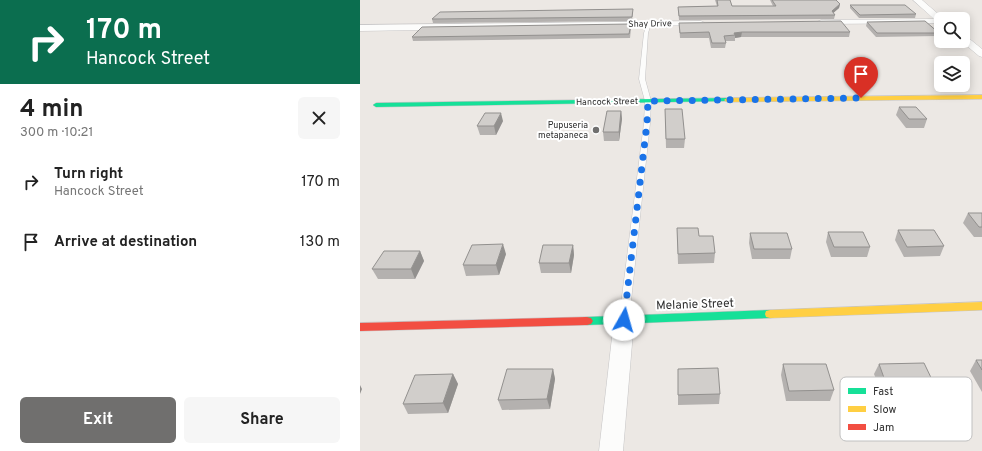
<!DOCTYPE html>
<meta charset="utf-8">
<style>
:root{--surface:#fff;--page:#f6f6f6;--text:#222;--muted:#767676;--accent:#706f6e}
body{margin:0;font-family:Overpass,sans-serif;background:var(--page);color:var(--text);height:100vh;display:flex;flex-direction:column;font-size:15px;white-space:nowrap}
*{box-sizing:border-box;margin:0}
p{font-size:13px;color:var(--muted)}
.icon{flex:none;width:22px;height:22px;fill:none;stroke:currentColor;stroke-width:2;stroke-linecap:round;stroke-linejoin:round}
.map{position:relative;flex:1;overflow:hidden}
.sheet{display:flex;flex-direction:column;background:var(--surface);width:360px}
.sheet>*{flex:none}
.top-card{background:#0b6e4f;color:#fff;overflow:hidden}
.tools{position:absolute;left:574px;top:12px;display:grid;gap:8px}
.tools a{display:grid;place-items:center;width:36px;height:36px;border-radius:6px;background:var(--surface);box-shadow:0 2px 10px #0003;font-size:20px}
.pin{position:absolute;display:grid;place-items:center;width:34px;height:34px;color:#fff;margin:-41px -17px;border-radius:50% 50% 50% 0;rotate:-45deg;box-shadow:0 0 4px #0007}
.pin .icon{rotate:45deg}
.me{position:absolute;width:44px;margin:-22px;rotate:7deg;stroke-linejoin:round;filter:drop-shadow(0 0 3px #0008)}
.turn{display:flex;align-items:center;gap:14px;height:84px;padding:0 20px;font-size:18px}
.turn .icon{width:52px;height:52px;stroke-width:2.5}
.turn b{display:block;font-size:28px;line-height:34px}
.round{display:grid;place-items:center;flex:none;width:42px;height:42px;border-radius:6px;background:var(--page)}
.summary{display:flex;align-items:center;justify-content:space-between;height:68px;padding:0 20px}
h1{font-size:24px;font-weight:700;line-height:30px}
.button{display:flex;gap:8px;margin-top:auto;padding:8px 20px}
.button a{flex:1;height:46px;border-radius:6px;background:var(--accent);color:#fff;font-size:16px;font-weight:700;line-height:46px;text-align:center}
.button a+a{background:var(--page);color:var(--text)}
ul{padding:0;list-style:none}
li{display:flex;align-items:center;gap:12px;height:60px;padding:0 20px}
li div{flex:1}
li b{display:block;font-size:15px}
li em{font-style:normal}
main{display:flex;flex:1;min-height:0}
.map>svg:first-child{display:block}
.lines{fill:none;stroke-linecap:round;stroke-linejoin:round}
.lane-casing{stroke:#c5c4c5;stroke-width:1}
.street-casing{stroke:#c5c4c5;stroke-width:1}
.fast-casing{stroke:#c5c4c5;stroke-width:1}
.slow-casing{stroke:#c5c4c5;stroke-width:1}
.jam-casing{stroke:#c5c4c5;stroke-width:1}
.lane{fill:#fcfcfb;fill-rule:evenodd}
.street{fill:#fcfcfb;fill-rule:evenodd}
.fast{fill:#16e098;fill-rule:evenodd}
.slow{fill:#ffcf43;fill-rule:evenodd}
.jam{fill:#f24e42;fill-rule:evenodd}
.wall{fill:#b4b1af}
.shaded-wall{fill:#92908e}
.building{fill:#d1cecb;stroke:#92908e}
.route{stroke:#1a73e8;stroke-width:7;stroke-dasharray:0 12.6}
.poi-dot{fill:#706f6e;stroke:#fff;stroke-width:1.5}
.labels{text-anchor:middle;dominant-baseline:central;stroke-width:4;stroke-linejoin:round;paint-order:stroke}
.far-street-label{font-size:9px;fill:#2e2e2e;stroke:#fff}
.far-poi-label{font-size:9px;fill:#2e2e2e;stroke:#fff;text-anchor:end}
.near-street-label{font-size:12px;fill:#2e2e2e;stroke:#fff}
.key{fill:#fff;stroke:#c0c0c0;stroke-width:1}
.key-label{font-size:11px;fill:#2e2e2e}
</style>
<main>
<section class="sheet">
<div class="top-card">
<div class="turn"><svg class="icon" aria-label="right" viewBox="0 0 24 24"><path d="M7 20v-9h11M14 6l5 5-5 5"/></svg><div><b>170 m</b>Hancock Street</div></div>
</div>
<div class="summary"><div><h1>4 min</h1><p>300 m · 10:21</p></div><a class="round"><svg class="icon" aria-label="close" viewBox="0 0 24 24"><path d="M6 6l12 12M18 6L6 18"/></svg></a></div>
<ul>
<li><svg class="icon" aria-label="right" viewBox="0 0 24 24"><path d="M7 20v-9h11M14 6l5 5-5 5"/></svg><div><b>Turn right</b><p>Hancock Street</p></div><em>170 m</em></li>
<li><svg class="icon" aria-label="arrive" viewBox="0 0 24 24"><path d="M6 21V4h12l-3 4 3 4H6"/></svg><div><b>Arrive at destination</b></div><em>130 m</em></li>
</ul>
<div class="button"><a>Exit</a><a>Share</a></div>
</section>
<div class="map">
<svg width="622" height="451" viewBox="0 0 622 451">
<rect width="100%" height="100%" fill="#ece8e4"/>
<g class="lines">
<g class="lane-casing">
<path id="lane" d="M289 23 291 24 288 33 285 79 291 101 290 123 269 320 267 323 264 324 261 323 259 320 284 123 285 101 279 79 284 33 287 24Z"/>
</g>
<g class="street-casing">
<g id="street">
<path d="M553 0H562L584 19H581V23L461 24 457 22 461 20 574 19Z"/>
<path d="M341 21 345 23 344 25 0 31V25Z"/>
<path d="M603 35 606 36 622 49V57L619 56 601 41H603Z"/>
<path d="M264 312 271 315 274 320 263 451H239L254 320 257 315Z"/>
</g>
</g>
<g class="fast-casing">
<g id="fast">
<path d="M367 98 370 100 369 101 16 107 13 105 16 103Z"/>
<path d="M410 310 414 311 415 314 414 317 410 318 227 325 223 324 221 321 223 318 227 317Z"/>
</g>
</g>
<g class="slow-casing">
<g id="slow">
<path d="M622 95V99L367 102 364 100 367 98Z"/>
<path d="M622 302V310L410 318 406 317 405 314 406 311 410 310Z"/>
</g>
</g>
<g class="jam-casing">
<path id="jam" d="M227 317 231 318 233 321 231 324 227 325 0 331V323Z"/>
</g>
<use href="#lane" class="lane"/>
<use href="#street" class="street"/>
<use href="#fast" class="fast"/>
<use href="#slow" class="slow"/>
<use href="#jam" class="jam"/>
</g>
<g class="wall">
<path d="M355 0H370L372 6H413L410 0H476L480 4 479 8 473 13 475 15 474 19 319 20 318 7 357 6Z"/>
<path d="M490 5 556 14 555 18H499L490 8Z"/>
<path d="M273 12 272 21 73 23 72 19Z"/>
<path d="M507 22 579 33 578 36 516 37 506 26Z"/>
<path d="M319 23 490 32 489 37H381L375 38V41H365L366 43 365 48H351L349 38H320Z"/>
<path d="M271 24V29L270 38 53 41 52 37Z"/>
<path d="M539 107 567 119 564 128H546L536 115Z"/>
<path d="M305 109 325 139 324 148H306Z"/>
<path d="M261 111 262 119 259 141H244L243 132Z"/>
<path d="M143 121 136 135H120L117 126Z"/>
<path d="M608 213H622V237H614L603 223Z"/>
<path d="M317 228 339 236 355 253 354 263 318 264Z"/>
<path d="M538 230 584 246 580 256 544 257 535 240Z"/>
<path d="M468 232 510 247 507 257H471L466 242Z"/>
<path d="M390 233 432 249 430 259H392L389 243Z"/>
<path d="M213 245 214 255 211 273H181L179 263Z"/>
<path d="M60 251 64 261 55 279H18L12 269Z"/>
<path d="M146 254 139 275 106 276 103 265Z"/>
<path d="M616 360H622V392L610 371Z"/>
<path d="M423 364 474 390 470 401H426L421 375Z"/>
<path d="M519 364 576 388 570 398 524 399 514 374Z"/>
<path d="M193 369 195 379 190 409 142 410 138 400Z"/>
<path d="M318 369 360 394 359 404 318 405Z"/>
<path d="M93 374 98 384 88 413 48 414 43 404Z"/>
</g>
<g class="shaded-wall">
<path d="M480 4 479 8 471 15 472 11Z"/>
<path d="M382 32 381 37 375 38V35L374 33Z"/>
<path d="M261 111 262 119 259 141V132Z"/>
<path d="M141 113 143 121 136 135 134 126Z"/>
<path d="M143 244 146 254 139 275 136 265Z"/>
<path d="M213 245 214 255 211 273 209 263Z"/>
<path d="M60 251 64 261 55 279 51 269Z"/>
<path d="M193 369 195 379 190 409 187 399Z"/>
<path d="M93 374 98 384 88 413 83 403Z"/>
<path d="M0 385 2 389 0 394Z"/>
</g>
<g class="building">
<path d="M357 0H370L372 6H416L412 0H476L480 4 472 11 475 15 319 16 318 7 358 6Z"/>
<path d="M490 5H545L556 14 500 15Z"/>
<path d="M273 9 272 17 72 19 80 12Z"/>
<path d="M481 21 490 32H382L374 33 375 35 364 36 366 43H352L349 32 320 33 319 23Z"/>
<path d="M565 21 579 33H517L507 22Z"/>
<path d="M271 24 269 34 52 37 62 27Z"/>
<path d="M539 107H556L567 119H549Z"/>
<path d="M305 109H322L325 139H306Z"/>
<path d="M247 111H261L259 132H243Z"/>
<path d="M125 113H141L134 126H117Z"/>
<path d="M608 213H622V227H619Z"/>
<path d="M317 228H338L339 236H353L355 253 318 254Z"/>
<path d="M538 230H574L584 246 547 247Z"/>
<path d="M468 232H503L510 247H474Z"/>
<path d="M390 233H427L432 249H394Z"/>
<path d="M143 244 136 265H103L112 245Z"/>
<path d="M183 245H213L209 263H179Z"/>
<path d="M24 251H60L51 269H12Z"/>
<path d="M616 360H622V370Z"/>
<path d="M564 363 576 388 528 389 519 364Z"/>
<path d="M423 364H466L474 390 429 391Z"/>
<path d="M358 368 360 394 318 395V369Z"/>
<path d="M147 369H193L187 399 138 400Z"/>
<path d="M93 374 83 403 43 404 55 375Z"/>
</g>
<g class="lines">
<path class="route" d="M264 320 287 123 288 101 501 98"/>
</g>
<circle class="poi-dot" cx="236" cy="130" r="4"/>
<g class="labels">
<g class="far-street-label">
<text transform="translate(290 24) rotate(-1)">Shay Drive</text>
<text transform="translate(247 102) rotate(-1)">Hancock Street</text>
</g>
<g class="far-poi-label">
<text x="228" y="125">Pupuseria<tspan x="228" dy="10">metapaneca</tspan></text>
</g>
<g class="near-street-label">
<text transform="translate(335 305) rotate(-2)">Melanie Street</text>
</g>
</g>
<rect x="480" y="377" width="132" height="64" rx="6" class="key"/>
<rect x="488" y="388" width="18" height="6" fill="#16e098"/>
<rect x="488" y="406" width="18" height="6" fill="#ffcf43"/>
<rect x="488" y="424" width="18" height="6" fill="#f24e42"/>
<g class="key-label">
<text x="513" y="395">Fast</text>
<text x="513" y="413">Slow</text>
<text x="513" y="431">Jam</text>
</g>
</svg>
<div class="tools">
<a><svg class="icon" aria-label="search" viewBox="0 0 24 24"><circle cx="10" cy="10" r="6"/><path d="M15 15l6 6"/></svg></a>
<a><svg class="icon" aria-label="layers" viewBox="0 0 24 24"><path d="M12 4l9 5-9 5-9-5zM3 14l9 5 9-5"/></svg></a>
</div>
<div class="pin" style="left:501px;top:98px;background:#d93025"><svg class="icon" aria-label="arrive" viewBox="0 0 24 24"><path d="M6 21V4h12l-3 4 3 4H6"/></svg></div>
<svg class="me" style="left:264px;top:320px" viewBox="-20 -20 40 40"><circle r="19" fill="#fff"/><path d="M0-13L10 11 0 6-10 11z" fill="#1a73e8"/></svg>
</div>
</main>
